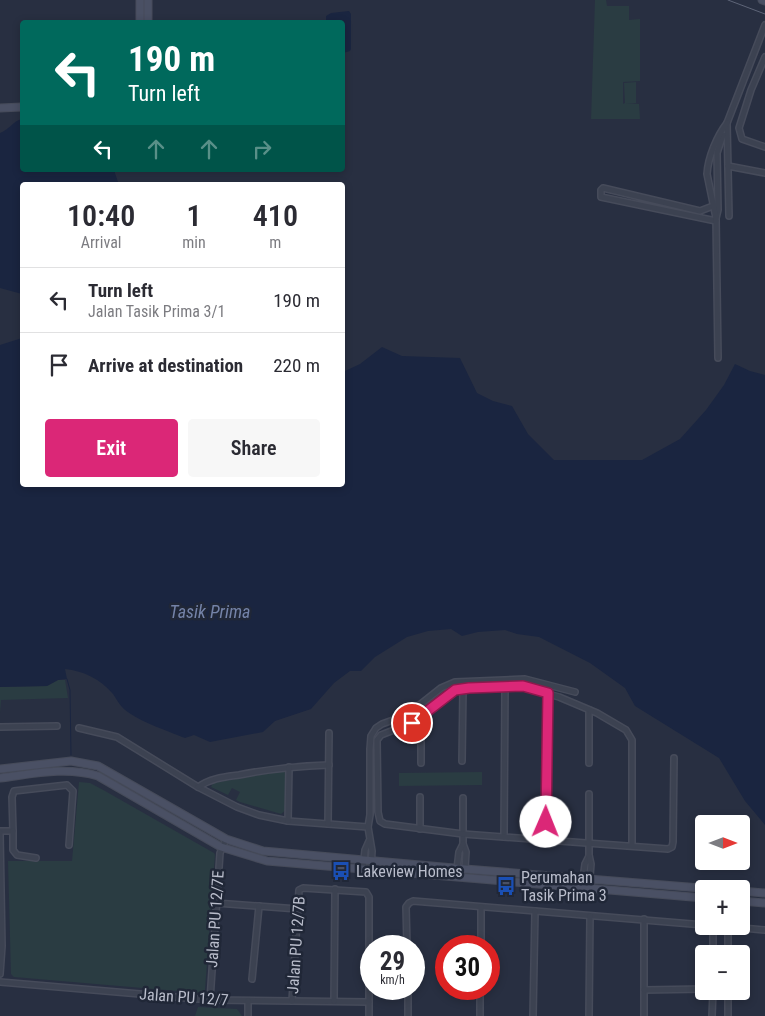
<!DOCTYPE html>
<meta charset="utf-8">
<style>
:root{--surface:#fff;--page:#f7f7f7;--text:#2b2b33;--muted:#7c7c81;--line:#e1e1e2;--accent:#db2777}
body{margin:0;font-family:"Roboto Condensed",sans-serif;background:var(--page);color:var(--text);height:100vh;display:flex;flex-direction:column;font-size:19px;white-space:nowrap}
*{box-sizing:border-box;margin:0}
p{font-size:16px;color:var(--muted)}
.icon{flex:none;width:28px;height:28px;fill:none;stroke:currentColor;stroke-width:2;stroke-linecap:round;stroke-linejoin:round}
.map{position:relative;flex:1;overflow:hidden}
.panel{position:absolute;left:20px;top:182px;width:325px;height:305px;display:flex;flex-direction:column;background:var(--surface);border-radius:5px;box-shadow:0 2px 8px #0003}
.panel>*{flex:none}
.top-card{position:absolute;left:20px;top:20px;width:325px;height:152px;border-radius:5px;box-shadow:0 2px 8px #0003;background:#00695c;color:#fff;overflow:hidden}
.needle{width:32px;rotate:90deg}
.controls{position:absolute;left:695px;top:815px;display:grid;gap:10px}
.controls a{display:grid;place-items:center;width:55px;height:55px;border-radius:5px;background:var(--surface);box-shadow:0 2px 8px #0003;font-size:25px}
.speed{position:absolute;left:360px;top:935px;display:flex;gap:10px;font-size:25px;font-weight:700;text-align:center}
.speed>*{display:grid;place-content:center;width:65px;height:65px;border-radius:50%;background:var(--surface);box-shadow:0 2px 8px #0003;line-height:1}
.speed small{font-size:12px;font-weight:400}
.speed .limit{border:8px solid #d22;background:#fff;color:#111}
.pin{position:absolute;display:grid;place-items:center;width:42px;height:42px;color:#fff;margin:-21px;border:2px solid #fff;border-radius:50%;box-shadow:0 1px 5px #0007}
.me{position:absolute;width:55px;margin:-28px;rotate:1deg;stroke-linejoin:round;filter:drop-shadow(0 0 4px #0008)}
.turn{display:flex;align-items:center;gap:18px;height:105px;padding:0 25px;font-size:22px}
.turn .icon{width:65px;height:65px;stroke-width:2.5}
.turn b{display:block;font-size:35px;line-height:42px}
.lanes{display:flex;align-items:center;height:48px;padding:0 25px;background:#0003;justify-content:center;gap:25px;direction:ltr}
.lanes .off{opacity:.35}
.eta{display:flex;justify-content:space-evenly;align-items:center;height:85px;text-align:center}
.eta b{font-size:30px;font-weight:600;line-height:35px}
.action{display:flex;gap:10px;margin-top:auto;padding:10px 25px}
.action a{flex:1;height:58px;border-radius:5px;background:var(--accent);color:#fff;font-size:20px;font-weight:600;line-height:58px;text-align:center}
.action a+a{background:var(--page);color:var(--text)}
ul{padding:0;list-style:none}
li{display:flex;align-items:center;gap:15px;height:65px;padding:0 25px;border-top:1px solid var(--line)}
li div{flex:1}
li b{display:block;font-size:19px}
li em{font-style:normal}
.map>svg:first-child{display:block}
.green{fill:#2a3c42}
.water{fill:#1a2540}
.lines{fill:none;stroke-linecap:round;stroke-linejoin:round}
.stream{stroke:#1a2540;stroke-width:1}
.minor-casing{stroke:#464b5a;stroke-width:8}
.secondary-casing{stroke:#464b5a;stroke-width:9}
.minor{stroke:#3c4251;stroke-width:5}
.secondary{stroke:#4a5064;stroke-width:7}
.tram{stroke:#5e6578;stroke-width:1}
.route-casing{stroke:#8e194d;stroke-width:12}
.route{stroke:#db2777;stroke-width:9}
.labels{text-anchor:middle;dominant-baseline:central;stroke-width:5;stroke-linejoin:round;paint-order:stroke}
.poi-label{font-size:16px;fill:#b9bdcb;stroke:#202737;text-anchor:start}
.street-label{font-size:16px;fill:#b9bdcb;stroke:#202737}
.water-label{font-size:18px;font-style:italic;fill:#7483a8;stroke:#202737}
</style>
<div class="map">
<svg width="765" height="1016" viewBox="0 0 765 1016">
<rect width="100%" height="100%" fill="#282f41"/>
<g class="green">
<path d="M595 0H606L607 6H629V20L640 19V81L623 82V104L625 103 624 83 636 82V103H626L639 104 640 119H591Z"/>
<path d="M58 680H65L68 698 1 700 0 713V687L47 686Z"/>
<path d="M282 771 285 772 286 810 281 814 240 802 236 800 240 792 232 788 228 795 211 787 213 783Z"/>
<path d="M482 772V785L399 786V773Z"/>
<path d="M79 782 90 783 105 791 214 853 215 855 205 990 201 993 14 977 11 974 8 861H72Z"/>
<path d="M198 1007 237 1009 242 1016H195Z"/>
</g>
<g class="water">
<path d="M349 11 351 14V49L350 51 343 53 342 22H326V16L331 13Z"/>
<path d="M22 119V170H114L119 185H22V294L0 288V133C9 130 13 121 22 119Z"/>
<path d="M22 338V485H342L343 372 360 364 382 347 402 356 460 358 477 393 493 401 512 406 528 434 554 460H642L680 439 706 410 724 385 735 364 750 371 765 375V825L745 801 719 758 635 706 625 688 590 663 539 637 517 634 505 630 478 632 462 636 451 629 428 631 407 637 375 657 361 671H350L334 683 311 709 275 721 263 732 210 742 194 735 185 738C168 731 134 720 122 707 118 703 116 698 113 694 100 679 84 671 65 669L67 679 58 680 47 686 0 687V345Z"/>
</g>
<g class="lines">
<path class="stream" d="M67 679 70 690 71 755"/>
<g class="minor-casing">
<g id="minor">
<path d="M765 57 751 90 739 128 742 139 765 147"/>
<path d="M728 166 765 173"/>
<path d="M713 206 700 211 603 188 601 190V197L716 221"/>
<path d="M729 216 727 123 765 25"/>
<path d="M716 218 718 210 717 153 723 135"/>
<path d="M718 358 716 218 707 174C708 157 717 136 727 123"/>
<path d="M0 727 57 726"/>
<path d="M79 728 117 737 198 787 237 807 259 815 288 821 368 827"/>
<path d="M462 761 463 689"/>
<path d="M421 763V717"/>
<path d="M589 763V710"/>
<path d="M198 787C211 778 224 777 239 775 269 769 298 766 329 765"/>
<path d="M463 798V844L466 852 465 869"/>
<path d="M288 821 289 767"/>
<path d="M328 824 329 733"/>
<path d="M420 829V797"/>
<path d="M0 831H13L12 797 14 791 67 785 73 791 69 845"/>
<path d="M13 831V850L17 855 36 858"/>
<path d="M0 833 2 946 0 974"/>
<path d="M504 837 505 687"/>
<path d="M546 840 548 693"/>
<path d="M632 846V740L626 730 597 713 559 697 523 687 469 688 455 690 412 723 381 735 377 740 378 812 380 821 385 824 463 834 668 849 672 847 673 842 674 758"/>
<path d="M363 869 365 850 369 841"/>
<path d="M371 869 372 851 368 827 370 815V749L371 736 376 728 382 724 407 715 441 688 455 682 525 679 575 692"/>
<path d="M457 869 459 852 463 844"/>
<path d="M582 887 585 864 589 856"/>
<path d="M589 888 591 864 589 855V794"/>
<path d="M216 903 298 909"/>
<path d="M644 919V1016"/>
<path d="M721 926 765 930"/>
<path d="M407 946 406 907 409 903 413 901 704 925"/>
<path d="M481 946V907"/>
<path d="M713 954V926"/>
<path d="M728 954V926"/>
<path d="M252 979 259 906"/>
<path d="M0 982 210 1000 369 1002"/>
<path d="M408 989V1016"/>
<path d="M644 990 704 989"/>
<path d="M210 1000 220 853 226 839"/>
<path d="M292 1001 299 890 303 888 366 892 369 897V1016"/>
<path d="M334 1001 335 889"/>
<path d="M248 1016V1001"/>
<path d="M480 1016V989"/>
<path d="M533 1016 535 911"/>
<path d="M589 1016 590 916"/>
<path d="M712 1016 713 991"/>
<path d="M728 1016V991"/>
</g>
</g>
<g class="secondary-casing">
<g id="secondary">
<path d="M762 0 765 1"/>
<path d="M140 22V0"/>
<path d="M148 22V0"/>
<path d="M0 108 22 107"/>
<path d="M0 769 71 761 98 766 226 839 263 851 465 869 713 889"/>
<path d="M0 778C32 774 66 766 98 776L221 847 267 861 704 898"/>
<path d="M741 891 765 893"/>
<path d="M741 901 765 903"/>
</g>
</g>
<use href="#minor" class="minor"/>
<use href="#secondary" class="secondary"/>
<path class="tram" d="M728 0 765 14"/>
</g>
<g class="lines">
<g class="route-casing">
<path id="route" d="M412 723 455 690 469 688 523 686 548 693 546 822"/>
</g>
<use href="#route" class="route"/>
</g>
<defs>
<g id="bus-bare" transform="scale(1.5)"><path d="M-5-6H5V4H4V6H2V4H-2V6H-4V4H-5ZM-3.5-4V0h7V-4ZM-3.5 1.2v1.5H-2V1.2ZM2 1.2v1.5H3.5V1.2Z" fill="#1a4fb4" stroke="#202737" stroke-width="2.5" paint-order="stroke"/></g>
</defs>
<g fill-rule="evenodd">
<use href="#bus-bare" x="341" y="871"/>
<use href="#bus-bare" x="506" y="886"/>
</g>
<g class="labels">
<g class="poi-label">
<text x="356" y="871">Lakeview Homes</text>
<text x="521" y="877">Perumahan<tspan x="521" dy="18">Tasik Prima 3</tspan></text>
</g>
<g class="street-label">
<text transform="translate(215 919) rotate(-86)">Jalan PU 12/7E</text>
<text transform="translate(296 945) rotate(-86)">Jalan PU 12/7B</text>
<text transform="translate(184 997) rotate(4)">Jalan PU 12/7</text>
</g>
<g class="water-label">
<text x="210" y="611">Tasik Prima</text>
</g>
</g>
</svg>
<div class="controls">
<a><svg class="needle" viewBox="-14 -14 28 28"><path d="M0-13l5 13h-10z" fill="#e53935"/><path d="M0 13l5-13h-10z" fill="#7c7c81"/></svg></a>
<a>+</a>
<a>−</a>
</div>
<div class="speed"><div>29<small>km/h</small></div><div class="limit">30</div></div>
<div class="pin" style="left:412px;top:723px;background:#d93025"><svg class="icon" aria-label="arrive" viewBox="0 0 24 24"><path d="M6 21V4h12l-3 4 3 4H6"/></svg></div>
<svg class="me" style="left:546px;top:822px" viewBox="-20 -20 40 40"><circle r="19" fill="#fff"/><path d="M0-13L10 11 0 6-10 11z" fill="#db2777"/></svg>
<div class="top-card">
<div class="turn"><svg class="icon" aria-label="left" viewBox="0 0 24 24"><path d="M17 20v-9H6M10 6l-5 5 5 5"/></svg><div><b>190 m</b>Turn left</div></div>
<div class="lanes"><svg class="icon" aria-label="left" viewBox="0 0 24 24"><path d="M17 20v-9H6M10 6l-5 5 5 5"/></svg><svg class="icon off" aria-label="ahead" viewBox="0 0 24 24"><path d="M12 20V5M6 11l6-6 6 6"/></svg><svg class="icon off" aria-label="ahead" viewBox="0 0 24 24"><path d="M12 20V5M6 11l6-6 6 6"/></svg><svg class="icon off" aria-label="right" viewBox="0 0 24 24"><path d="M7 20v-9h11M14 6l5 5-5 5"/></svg></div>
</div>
<section class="panel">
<div class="eta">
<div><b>10:40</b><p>Arrival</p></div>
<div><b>1</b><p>min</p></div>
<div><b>410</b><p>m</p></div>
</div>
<ul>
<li><svg class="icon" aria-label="left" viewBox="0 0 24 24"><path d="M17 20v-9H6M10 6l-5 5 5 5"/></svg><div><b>Turn left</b><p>Jalan Tasik Prima 3/1</p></div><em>190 m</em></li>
<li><svg class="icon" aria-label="arrive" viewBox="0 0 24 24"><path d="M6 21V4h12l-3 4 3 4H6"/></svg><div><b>Arrive at destination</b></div><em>220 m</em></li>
</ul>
<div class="action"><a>Exit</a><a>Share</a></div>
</section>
</div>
